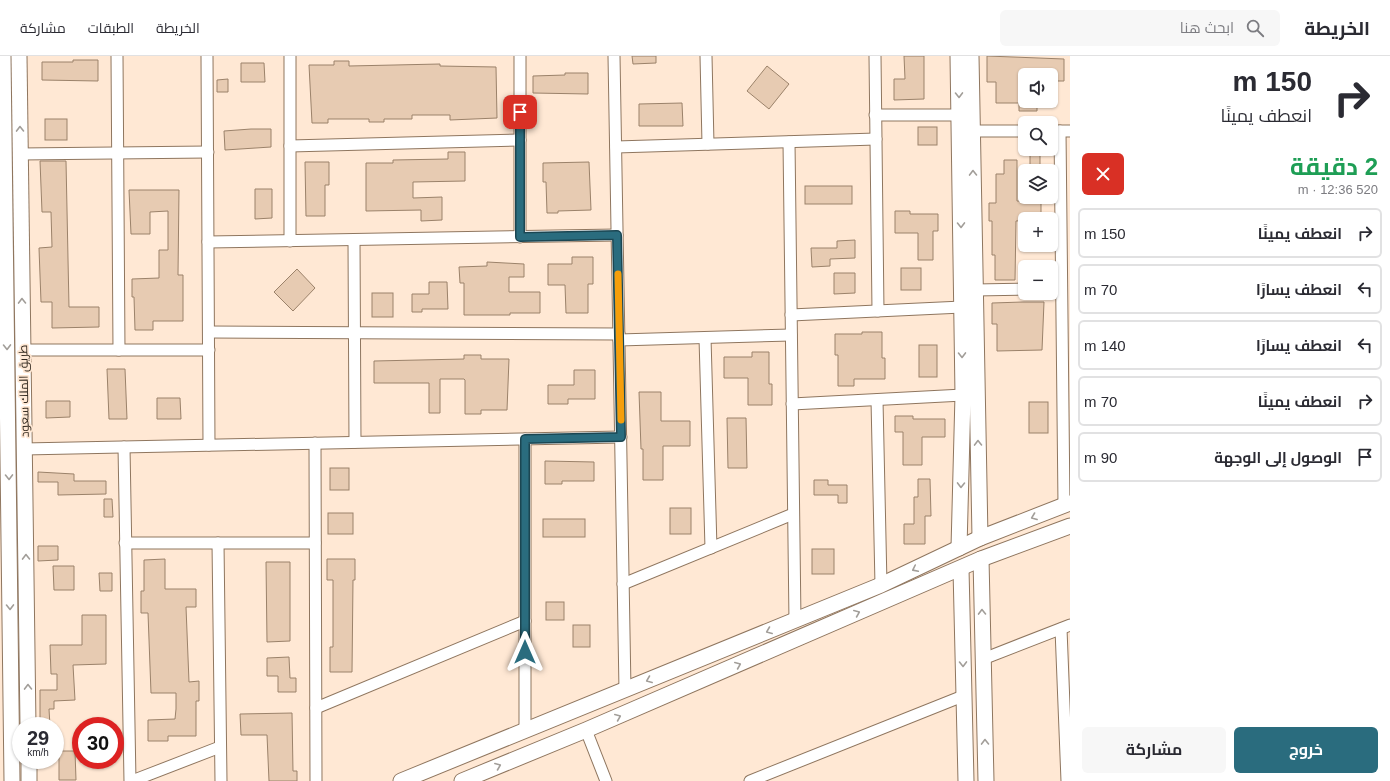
<!DOCTYPE html>
<html lang="ar">
<meta charset="utf-8">
<style>
:root{--surface:#fff;--page:#f7f7f7;--text:#2b2b33;--muted:#7c7c81;--line:#e1e1e2;--accent:#2a6c7e}
body{margin:0;font-family:Arial,Cairo,sans-serif;background:var(--page);color:var(--text);direction:rtl;height:100vh;display:flex;flex-direction:column;font-size:15px;white-space:nowrap}
*{box-sizing:border-box;margin:0}
p{font-size:13px;color:var(--muted)}
.icon{flex:none;width:22px;height:22px;fill:none;stroke:currentColor;stroke-width:2;stroke-linecap:round;stroke-linejoin:round}
.map{position:relative;flex:1;overflow:hidden;direction:ltr}
.side{display:flex;flex-direction:column;background:var(--surface);width:320px}
.side>*{flex:none}
.hud{background:#fff;color:var(--text);overflow:hidden}
.controls{position:absolute;left:1018px;top:12px;display:grid;gap:8px}
.controls a{display:grid;place-items:center;width:40px;height:40px;border-radius:6px;background:var(--surface);box-shadow:0 1px 3px #0004;font-size:20px}
.speed{position:absolute;left:12px;top:661px;display:flex;gap:8px;font-size:20px;font-weight:700;text-align:center}
.speed>*{display:grid;place-content:center;width:52px;height:52px;border-radius:50%;background:var(--surface);box-shadow:0 1px 3px #0004;line-height:1}
.speed small{font-size:10px;font-weight:400}
.speed .limit{border:6px solid #d22;background:#fff;color:#111}
.pin{position:absolute;display:grid;place-items:center;width:34px;height:34px;color:#fff;margin:-17px;border-radius:8px;box-shadow:0 2px 6px #0006}
.me{position:absolute;width:44px;margin:-22px;rotate:0deg;stroke-linejoin:round;filter:drop-shadow(0 0 3px #0008)}
.turn{display:flex;align-items:center;gap:14px;height:84px;padding:0 12px;font-size:18px}
.turn .icon{width:52px;height:52px;stroke-width:2.5}
.turn b{display:block;font-size:28px;line-height:34px}
.round{display:grid;place-items:center;flex:none;width:42px;height:42px;border-radius:6px;background:var(--page)}
.summary{display:flex;align-items:center;justify-content:space-between;height:68px;padding:0 12px}
h1{font-size:24px;font-weight:700;line-height:30px;color:#1e9e55}
.button{display:flex;gap:8px;margin-top:auto;padding:8px 12px}
.button a{flex:1;height:46px;border-radius:6px;background:var(--accent);color:#fff;font-size:16px;font-weight:700;line-height:46px;text-align:center}
.button a+a{background:var(--page);color:var(--text)}
ul{padding:0;list-style:none}
li{display:flex;align-items:center;gap:12px;height:50px;margin:0 8px 6px;padding:0 4px;border:2px solid var(--line);border-radius:6px}
li div{flex:1}
li b{display:block;font-size:15px}
li em{font-style:normal}
header{display:flex;align-items:center;gap:24px;box-sizing:border-box;height:56px;padding:0 20px;background:var(--surface);border-bottom:1px solid var(--line)}
header strong{font-size:19px}
nav{display:flex;gap:22px;margin-inline-start:auto;font-size:14px}
.search{width:280px;height:36px;background:var(--page);display:flex;align-items:center;gap:10px;box-sizing:border-box;padding:0 14px;border-radius:6px;color:var(--muted);font-size:15px}
main{display:flex;flex:1;min-height:0}
.map>svg:first-child{display:block}
.building{fill:#e7cbb2;stroke:#9b826a}
.lines{fill:none;stroke-linecap:round;stroke-linejoin:round}
.street-casing{stroke:#8f765f;stroke-width:13}
.secondary-casing{stroke:#8f765f;stroke-width:17}
.street{stroke:#fff;stroke-width:11}
.secondary{stroke:#fff;stroke-width:15}
.oneway{stroke:#a29e99}
.route-casing{stroke:#1b4652;stroke-width:10}
.route{stroke:#2a6c7e;stroke-width:7}
.slow{stroke:#f59e0b;stroke-width:7}
.labels{text-anchor:middle;dominant-baseline:central;stroke-width:3.5;stroke-linejoin:round;paint-order:stroke}
.street-label{font-size:12px;fill:#31271d;stroke:#ffe8d4}
</style>
<header>
<strong>الخريطة</strong>
<div class="search"><svg class="icon" aria-label="search" viewBox="0 0 24 24"><circle cx="10" cy="10" r="6"/><path d="M15 15l6 6"/></svg>ابحث هنا</div>
<nav><a>الخريطة</a><a>الطبقات</a><a>مشاركة</a></nav>
</header>
<main>
<section class="side">
<div class="hud">
<div class="turn"><svg class="icon" aria-label="right" viewBox="0 0 24 24"><path d="M7 20v-9h11M14 6l5 5-5 5"/></svg><div><b>150 m</b>انعطف يمينًا</div></div>
</div>
<div class="summary"><div><h1>2 دقيقة</h1><p>520 m · 12:36</p></div><a class="round" style="background:#d93025;color:#fff"><svg class="icon" aria-label="close" viewBox="0 0 24 24"><path d="M6 6l12 12M18 6L6 18"/></svg></a></div>
<ul>
<li><svg class="icon" aria-label="right" viewBox="0 0 24 24"><path d="M7 20v-9h11M14 6l5 5-5 5"/></svg><div><b>انعطف يمينًا</b></div><em>150 m</em></li>
<li><svg class="icon" aria-label="left" viewBox="0 0 24 24"><path d="M17 20v-9H6M10 6l-5 5 5 5"/></svg><div><b>انعطف يسارًا</b></div><em>70 m</em></li>
<li><svg class="icon" aria-label="left" viewBox="0 0 24 24"><path d="M17 20v-9H6M10 6l-5 5 5 5"/></svg><div><b>انعطف يسارًا</b></div><em>140 m</em></li>
<li><svg class="icon" aria-label="right" viewBox="0 0 24 24"><path d="M7 20v-9h11M14 6l5 5-5 5"/></svg><div><b>انعطف يمينًا</b></div><em>70 m</em></li>
<li><svg class="icon" aria-label="arrive" viewBox="0 0 24 24"><path d="M6 21V4h12l-3 4 3 4H6"/></svg><div><b>الوصول إلى الوجهة</b></div><em>90 m</em></li>
</ul>
<div class="button"><a>خروج</a><a>مشاركة</a></div>
</section>
<div class="map">
<svg width="1070" height="725" viewBox="0 0 1070 725">
<rect width="100%" height="100%" fill="#ffe8d4"/>
<g class="building">
<path d="M632 0H656V7L633 8Z"/>
<path d="M904 0H924V43L894 44V23H905Z"/>
<path d="M987 0 1064 3V25H1051V19H1025V45H1037V55H1019V47H996V26H987Z"/>
<path d="M73 4H98V25L42 24V6H73Z"/>
<path d="M334 5H349V10L440 8V10L496 11 497 62 450 64V59H412V63H384V66H369V63H328V67H312L309 9H334Z"/>
<path d="M241 7H264L265 26H241Z"/>
<path d="M767 10 789 28 769 53 747 35Z"/>
<path d="M565 17H588V38L533 37V20L565 19Z"/>
<path d="M228 23V36H217V24Z"/>
<path d="M682 47 683 70H639V48Z"/>
<rect x="45" y="63" width="22" height="21"/>
<rect x="918" y="71" width="19" height="18"/>
<path d="M251 73H271V91L225 94 224 75Z"/>
<rect x="1030" y="93" width="10" height="18"/>
<path d="M448 96H465V125L413 126V142L442 141V164L421 165V154L366 155V107H393V104L448 103Z"/>
<path d="M1004 104H1017V145H1041V163L1016 165 1015 224H995V199H992V165H989V147H996V118H1004Z"/>
<path d="M40 105H66L69 251H99V271L52 272V246H41L39 192 52 191 51 156H42Z"/>
<path d="M305 106H329V129H325V160H306Z"/>
<path d="M589 106 591 154 558 155V157H547L546 126H543V107Z"/>
<rect x="805" y="130" width="47" height="18"/>
<path d="M255 133H272V162L255 163Z"/>
<path d="M129 134H179L178 219H183V265H153V274H135L134 241H132V223L159 222V194H168V155L150 156V178H131Z"/>
<path d="M895 155H910V158H938V175H933V204H918V177H895Z"/>
<path d="M855 184V202L830 203V210L812 211 811 192H837V185Z"/>
<path d="M572 201H593V228H588V257H566L565 229H548V208H572Z"/>
<path d="M487 206 524 208V221H509V236H540V257H510V259H464V227H460L459 211 487 210Z"/>
<rect x="901" y="212" width="20" height="22"/>
<path d="M297 213 315 232 293 255 274 236Z"/>
<path d="M834 217H855V237L834 238Z"/>
<path d="M429 226H447L448 253H422V256H412V238H429Z"/>
<rect x="372" y="237" width="21" height="24"/>
<path d="M1023 246H1044L1042 294 997 295V268H992V247Z"/>
<path d="M862 276H882V302H885V323H854V330H838V299H835V278H862Z"/>
<rect x="919" y="289" width="18" height="32"/>
<path d="M752 296H769V328H772V349H748V322H724V301H752Z"/>
<path d="M464 299H481V303H509L507 354H481V358H465V324L464 323H440V357H429V327H374V305L464 303Z"/>
<path d="M107 313H125L127 363H109Z"/>
<path d="M574 314H595V343H568V348H548V329H574Z"/>
<path d="M639 336H661V365H690V390H663V424H643V393H641Z"/>
<path d="M157 342H180L181 363H157Z"/>
<path d="M46 345H70V361L46 362Z"/>
<rect x="1029" y="346" width="19" height="31"/>
<path d="M895 360H913V363H945V381H922V409H903V376H895Z"/>
<path d="M727 362H746L747 412H728Z"/>
<path d="M545 405 594 406V425H562V428H545Z"/>
<rect x="330" y="412" width="19" height="22"/>
<path d="M38 416 74 418V425H106V438L58 439V426H38Z"/>
<path d="M918 423H930L931 460H925V488H904V468H914V441H918Z"/>
<path d="M814 424H828V429H847V447H838V439H814Z"/>
<path d="M104 443H112L113 461H104Z"/>
<rect x="670" y="452" width="21" height="26"/>
<rect x="328" y="457" width="25" height="21"/>
<rect x="543" y="463" width="42" height="18"/>
<path d="M38 490H58V504L38 505Z"/>
<rect x="812" y="493" width="22" height="25"/>
<path d="M165 503V533H196V551H186L189 626 199 625V645H196V680H168V685H148V664L175 663 176 653V637H151L148 557H141V535H144V504Z"/>
<path d="M327 503H355V524H353L352 616H330V591H333V524H327Z"/>
<path d="M266 506H290V585L267 586Z"/>
<path d="M53 510H74V534H54Z"/>
<path d="M99 517H112V535H100Z"/>
<rect x="546" y="546" width="18" height="18"/>
<path d="M82 559H106V608L73 609 75 644 54 645V653H49L50 670H40V634H57V618H51L50 589H82Z"/>
<rect x="573" y="569" width="17" height="22"/>
<path d="M289 601 290 622H296V636H278V620H267V602Z"/>
<path d="M292 657 293 715H297V725H269L267 679H241L240 658Z"/>
<path d="M59 695H75L76 724H59Z"/>
</g>
<g class="lines">
<g class="street-casing">
<g id="street">
<path d="M117 0 119 294"/>
<path d="M207 0 209 389"/>
<path d="M290 0V185"/>
<path d="M520 0V181"/>
<path d="M614 0 625 634"/>
<path d="M706 0 708 88"/>
<path d="M875 0 878 255"/>
<path d="M875 59H959"/>
<path d="M972 75H1025"/>
<path d="M1051 75H1070"/>
<path d="M1060 75 1064 449"/>
<path d="M789 86 795 565"/>
<path d="M290 90 520 84"/>
<path d="M616 91 876 83"/>
<path d="M20 98 208 96"/>
<path d="M354 184 355 386"/>
<path d="M208 186 617 179"/>
<path d="M1051 233H1061"/>
<path d="M975 234 1025 233"/>
<path d="M791 259 962 251"/>
<path d="M209 276 619 278"/>
<path d="M705 282 711 492"/>
<path d="M619 284 791 279"/>
<path d="M23 294H209"/>
<path d="M877 344 881 529"/>
<path d="M792 348 963 339"/>
<path d="M525 383V674"/>
<path d="M315 387 316 725"/>
<path d="M124 391 130 725"/>
<path d="M24 393 621 381"/>
<path d="M125 487H315"/>
<path d="M218 487 221 725"/>
<path d="M623 528 793 458"/>
<path d="M1061 573 1067 725"/>
<path d="M983 603 1070 569"/>
<path d="M316 652 525 565"/>
<path d="M586 674 606 725"/>
<path d="M132 725 220 691"/>
<path d="M750 725 963 640"/>
</g>
</g>
<g class="secondary-casing">
<g id="secondary">
<path d="M3 0 12 725"/>
<path d="M19 0 28 670"/>
<path d="M958 0 963 339 959 492"/>
<path d="M971 0 980 482"/>
<path d="M981 503 986 725"/>
<path d="M961 513 966 725"/>
<path d="M29 704V725"/>
<path d="M401 725 881 529 980 482 1070 447"/>
<path d="M462 725 586 674 981 503 1070 470"/>
</g>
</g>
<use href="#street" class="street"/>
<use href="#secondary" class="secondary"/>
</g>
<defs><path id="oneway-chevron" d="M-2-3.5L2.5 0L-2 3.5" fill="none" stroke-width="1.6" stroke-linecap="round" stroke-linejoin="round"/></defs>
<g class="oneway">
<use href="#oneway-chevron" transform="translate(959 39) rotate(89)"/>
<use href="#oneway-chevron" transform="translate(20 73) rotate(-91)"/>
<use href="#oneway-chevron" transform="translate(973 117) rotate(-91)"/>
<use href="#oneway-chevron" transform="translate(961 169) rotate(89)"/>
<use href="#oneway-chevron" transform="translate(22 245) rotate(-91)"/>
<use href="#oneway-chevron" transform="translate(7 291) rotate(89)"/>
<use href="#oneway-chevron" transform="translate(962 299) rotate(89)"/>
<use href="#oneway-chevron" transform="translate(978 387) rotate(-91)"/>
<use href="#oneway-chevron" transform="translate(9 421) rotate(89)"/>
<use href="#oneway-chevron" transform="translate(961 429) rotate(91)"/>
<use href="#oneway-chevron" transform="translate(1034 461) rotate(159)"/>
<use href="#oneway-chevron" transform="translate(26 501) rotate(-91)"/>
<use href="#oneway-chevron" transform="translate(915 513) rotate(154)"/>
<use href="#oneway-chevron" transform="translate(10 551) rotate(89)"/>
<use href="#oneway-chevron" transform="translate(982 556) rotate(-91)"/>
<use href="#oneway-chevron" transform="translate(857 557) rotate(-23)"/>
<use href="#oneway-chevron" transform="translate(769 575) rotate(158)"/>
<use href="#oneway-chevron" transform="translate(963 608) rotate(89)"/>
<use href="#oneway-chevron" transform="translate(738 609) rotate(-23)"/>
<use href="#oneway-chevron" transform="translate(649 624) rotate(158)"/>
<use href="#oneway-chevron" transform="translate(28 631) rotate(-91)"/>
<use href="#oneway-chevron" transform="translate(618 661) rotate(-23)"/>
<use href="#oneway-chevron" transform="translate(985 686) rotate(-91)"/>
<use href="#oneway-chevron" transform="translate(498 710) rotate(-22)"/>
</g>
<g class="lines">
<g class="route-casing">
<path id="route" d="M520 56V181L617 179 621 381 525 383V596"/>
</g>
<use href="#route" class="route"/>
<path class="slow" d="M618 218 621 364"/>
</g>
<g class="labels">
<g class="street-label">
<text transform="translate(24 335) rotate(-91)">طريق الملك سعود</text>
</g>
</g>
</svg>
<div class="controls">
<a><svg class="icon" aria-label="sound" viewBox="0 0 24 24"><path d="M4 9h4l5-4v14l-5-4H4zM17 9q2 3 0 6"/></svg></a>
<a><svg class="icon" aria-label="search" viewBox="0 0 24 24"><circle cx="10" cy="10" r="6"/><path d="M15 15l6 6"/></svg></a>
<a><svg class="icon" aria-label="layers" viewBox="0 0 24 24"><path d="M12 4l9 5-9 5-9-5zM3 14l9 5 9-5"/></svg></a>
<a>+</a>
<a>−</a>
</div>
<div class="speed"><div>29<small>km/h</small></div><div class="limit">30</div></div>
<div class="pin" style="left:520px;top:56px;background:#d93025"><svg class="icon" aria-label="arrive" viewBox="0 0 24 24"><path d="M6 21V4h12l-3 4 3 4H6"/></svg></div>
<svg class="me" style="left:525px;top:596px" viewBox="-20 -20 40 40"><path d="M0-17L14 15 0 8-14 15z" fill="#2a6c7e" stroke="#fff" stroke-width="4"/></svg>
</div>
</main>
